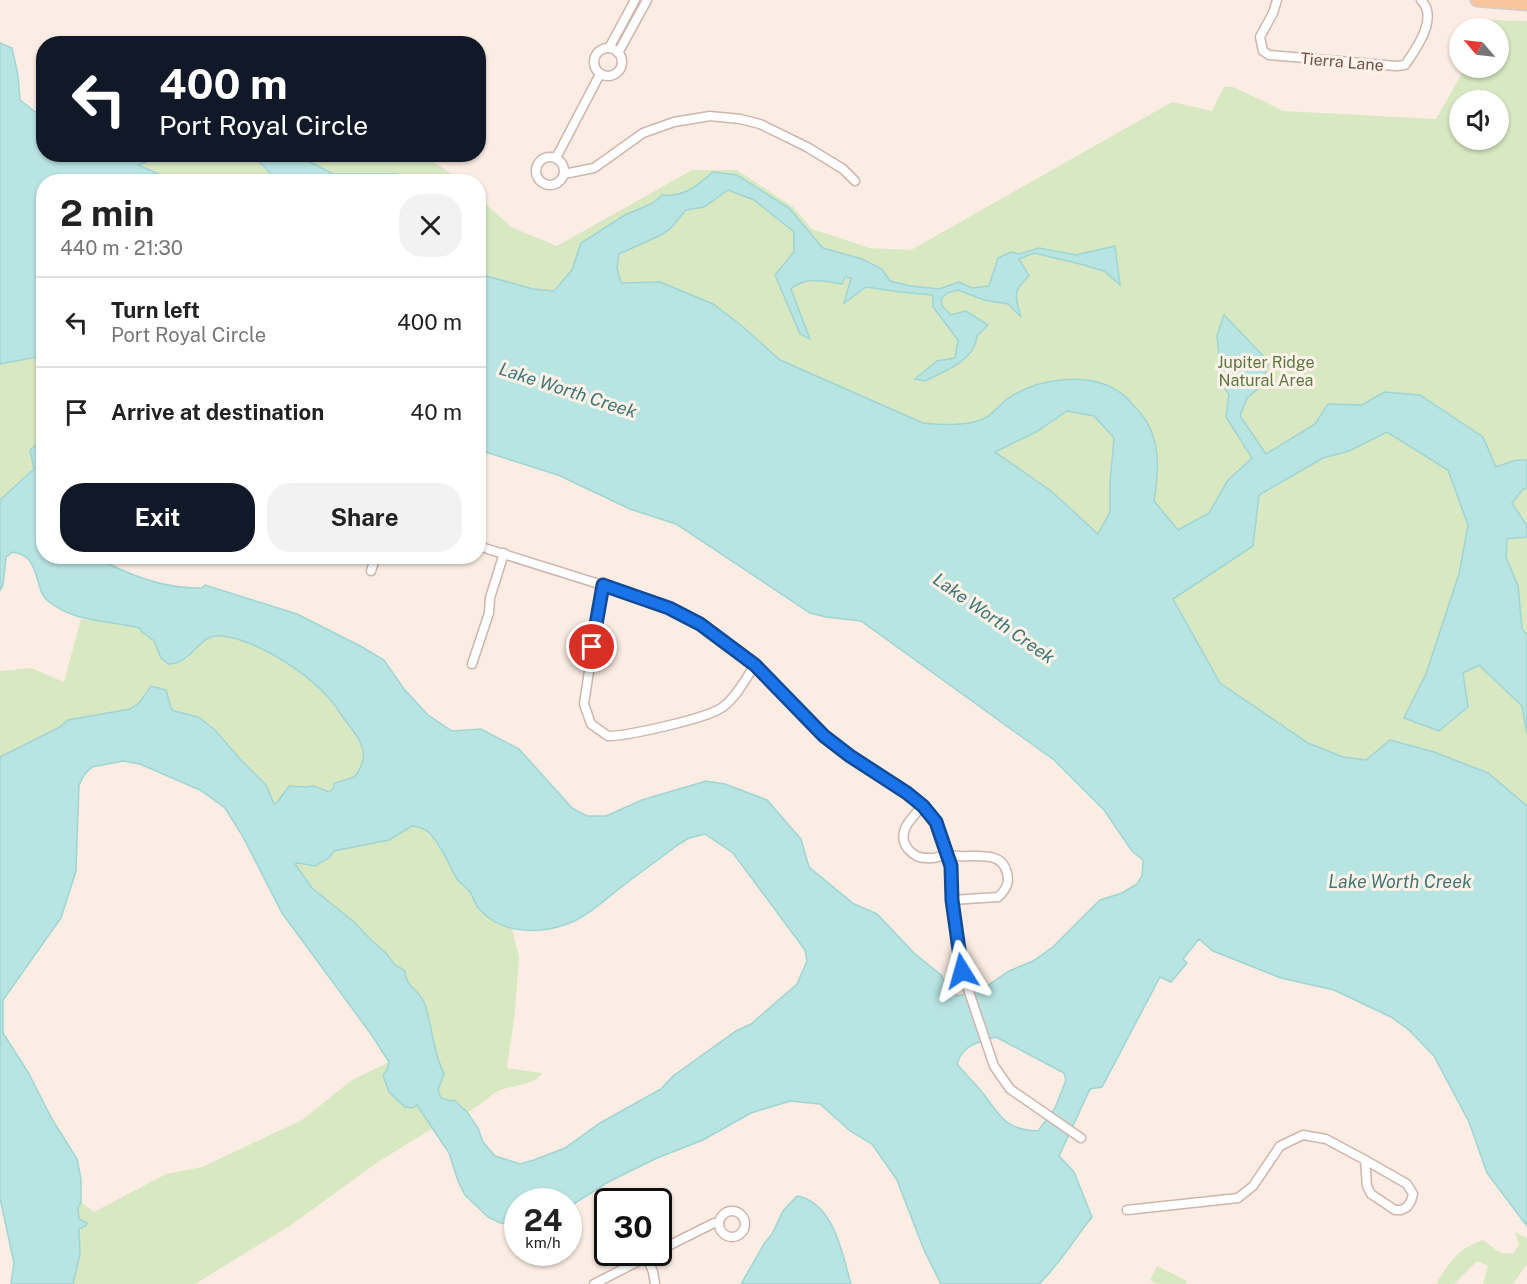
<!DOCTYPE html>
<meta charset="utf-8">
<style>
:root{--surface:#fff;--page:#f2f2f2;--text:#222;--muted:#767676;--line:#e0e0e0;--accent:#111827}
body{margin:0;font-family:"Public Sans",sans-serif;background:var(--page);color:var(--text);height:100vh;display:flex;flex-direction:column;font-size:22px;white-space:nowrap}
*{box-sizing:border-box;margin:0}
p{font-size:20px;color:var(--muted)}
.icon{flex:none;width:33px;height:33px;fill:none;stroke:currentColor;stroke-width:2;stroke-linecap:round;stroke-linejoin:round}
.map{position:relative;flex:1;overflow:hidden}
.side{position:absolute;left:36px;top:174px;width:450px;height:390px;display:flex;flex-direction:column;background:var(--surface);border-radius:24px;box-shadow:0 2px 4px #0004}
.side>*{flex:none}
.banner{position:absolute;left:36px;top:36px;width:450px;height:126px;border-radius:24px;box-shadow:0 2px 4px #0004;background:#111827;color:#fff;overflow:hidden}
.needle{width:39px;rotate:298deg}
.fabs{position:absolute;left:1449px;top:18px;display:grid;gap:12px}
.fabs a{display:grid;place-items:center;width:60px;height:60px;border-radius:50%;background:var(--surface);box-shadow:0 2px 4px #0004;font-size:30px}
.speed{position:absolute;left:504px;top:1188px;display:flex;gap:12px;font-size:30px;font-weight:700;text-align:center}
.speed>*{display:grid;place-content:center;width:78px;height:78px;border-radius:50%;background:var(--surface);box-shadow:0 2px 4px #0004;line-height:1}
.speed small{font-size:15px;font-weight:400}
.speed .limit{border:3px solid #111;border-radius:9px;background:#fff;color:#111}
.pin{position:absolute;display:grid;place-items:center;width:51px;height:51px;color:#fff;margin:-26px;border:3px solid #fff;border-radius:50%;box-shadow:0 2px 6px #0007}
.me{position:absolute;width:66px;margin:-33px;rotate:352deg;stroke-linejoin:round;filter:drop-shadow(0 0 4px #0008)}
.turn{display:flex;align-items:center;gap:21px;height:126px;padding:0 24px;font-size:27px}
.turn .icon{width:78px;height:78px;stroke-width:2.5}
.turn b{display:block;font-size:42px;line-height:51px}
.round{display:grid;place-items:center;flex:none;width:63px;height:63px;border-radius:24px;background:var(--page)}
.headline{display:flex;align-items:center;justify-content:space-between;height:102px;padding:0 24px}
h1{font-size:36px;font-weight:700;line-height:45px}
.cta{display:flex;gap:12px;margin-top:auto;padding:12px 24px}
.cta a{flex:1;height:69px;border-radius:24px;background:var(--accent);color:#fff;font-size:24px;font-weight:700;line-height:69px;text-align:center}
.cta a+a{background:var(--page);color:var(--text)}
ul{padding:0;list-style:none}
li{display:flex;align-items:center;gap:18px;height:90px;padding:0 24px;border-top:2px solid var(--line)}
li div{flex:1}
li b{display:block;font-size:22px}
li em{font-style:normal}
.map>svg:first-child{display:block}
.green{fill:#d8e8c2;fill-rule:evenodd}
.water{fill:#b8e4e2;stroke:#9fd5d3;stroke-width:1.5;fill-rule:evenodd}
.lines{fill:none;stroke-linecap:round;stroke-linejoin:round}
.minor-casing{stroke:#ceb5ad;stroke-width:11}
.primary-casing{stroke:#d5cbc9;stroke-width:15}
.minor{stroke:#fff;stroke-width:8}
.primary{stroke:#f8c59d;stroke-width:12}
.route-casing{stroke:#114b97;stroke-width:15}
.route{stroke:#1a73e8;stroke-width:10}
.labels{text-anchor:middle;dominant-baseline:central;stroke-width:6;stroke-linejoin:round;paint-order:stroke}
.street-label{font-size:16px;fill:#72514a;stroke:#fef2e9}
.park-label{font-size:16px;fill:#5c7842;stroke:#fef2e9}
.water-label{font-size:18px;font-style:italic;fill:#3f7776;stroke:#fef2e9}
</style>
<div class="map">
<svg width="1527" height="1284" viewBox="0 0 1527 1284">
<rect width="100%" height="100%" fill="#fbede3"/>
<g class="green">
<path d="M1492 20 1527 21V884L1392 817 780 360 742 326 535 297 479 281 478 197 511 227 557 246 692 170H737L793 207 812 229 870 248 911 250 1172 102 1212 111 1224 87H1233L1284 111 1436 119 1465 68H1498V28H1486ZM1460 100H1498V140H1460Z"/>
<path d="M338 154 346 158 434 162 461 181H167L137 169 128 155Z"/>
<path d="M44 344 43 450 28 488 0 509V352Z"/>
<path d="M81 619 141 628V631L154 641 161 658 186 660C194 650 204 636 218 636 248 634 310 676 329 698 336 706 342 715 348 724 352 730 359 736 362 743 367 755 362 767 354 777L344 779 328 792 310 786 287 788 276 804H274L266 784 240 759 215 730 198 717 174 711 171 708 169 698 146 691 139 703 130 709 68 720 60 727 0 757V671L31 668 64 682Z"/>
<path d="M412 825C436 829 446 856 456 876 459 883 468 887 471 894 475 901 476 908 483 914 491 920 502 926 512 929L519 957 515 1012 507 1068 542 1073C534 1086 511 1085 498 1091 489 1096 475 1110 467 1112 459 1114 447 1106 440 1103L438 1090 444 1074 435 1051 431 1028 424 1002 411 988 405 977V974L355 923 312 888 295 864H320L334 851 389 840Z"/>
<path d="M389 1062 387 1070 384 1072 417 1105 433 1128 378 1162 291 1225 195 1284H73C76 1269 78 1231 84 1221L79 1219 78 1208 81 1202 94 1212 166 1174 202 1167 302 1120 352 1080Z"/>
<path d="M1515 1232 1527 1238V1264L1513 1284H1483L1488 1266 1477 1261 1454 1284H1436C1450 1262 1457 1249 1483 1240 1494 1248 1500 1256 1514 1253L1519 1244Z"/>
<path d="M1157 1266 1187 1281 1186 1284H1157L1150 1280Z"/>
</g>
<g class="water">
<path d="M0 43 12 48 18 75 20 100 43 118 44 154 164 155 138 165 174 181 44 182 43 356 0 364Z"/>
<path d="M247 155H297L333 174H397L417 181H277L258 160Z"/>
<path d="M713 172 737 175 789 208 823 248 862 259 882 269 890 281 911 286 939 289 959 282 972 288 989 286 998 258 1011 252 1019 254 1039 248 1076 255 1115 246 1120 285 1104 271 1080 264 1034 253 1019 259 1029 276C1012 291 1015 297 1021 317L1008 304 984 300 958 290 947 293 941 299 942 306 951 315 966 311 988 325 977 336C975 361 944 371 925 381L915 379 937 361 955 358 958 340 933 307V295L900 292 866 287 844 303 851 278 845 277 842 284C824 281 806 276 791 289L810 339 800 334 775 275 794 252V232L754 200 728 190 704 207 686 210 671 228 661 235 619 254 617 268 621 283 660 282 713 304 742 326 780 360 923 423C943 425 962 426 981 420 991 417 998 406 1006 400 1036 378 1091 370 1122 394 1127 397 1131 403 1135 407 1161 433 1160 467 1154 501L1178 530 1209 513 1228 480 1252 458 1226 417 1229 394 1222 385 1217 336 1224 315 1269 362 1260 387 1247 398 1240 416 1266 454 1315 424 1328 404 1362 405 1384 392 1420 395 1483 437 1496 467 1516 460H1527V489H1523L1512 503 1527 526V537L1507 539 1506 557 1518 586 1522 629 1527 635V734L1522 706 1479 665 1463 673 1468 707 1439 731 1404 718 1426 674 1459 574 1468 525 1448 470 1387 432 1349 451 1323 458 1259 495 1253 546 1173 599 1220 683 1308 743 1343 757 1366 760 1390 740 1434 752 1488 773 1527 806V1226L1487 1173 1469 1122 1434 1056 1409 1030 1391 1017 1334 990 1281 978 1213 951 1199 939 1183 959 1187 963 1171 982 1160 977 1102 1087 1090 1089 1059 1156 1074 1172 1092 1217C1074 1239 1060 1264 1039 1284H941L924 1250 897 1180 872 1144 850 1131 820 1104 790 1101 751 1113 703 1140 657 1158 608 1182 569 1207 568 1202H518L517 1224 500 1223 488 1217 465 1195 458 1181 449 1153 417 1105 412 1108 405 1107 389 1092 383 1075 387 1070 389 1062 371 1034 282 913 242 835 225 808 200 790 140 764 123 761 92 767 84 775 79 785 76 871 61 918 3 1000V1033L28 1072 52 1119 77 1159 81 1179V1202L78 1208 79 1219 87 1223 86 1226 79 1229 80 1254 73 1284H11L14 1263 0 1198V757L60 727 68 720 130 709 139 703 151 686 166 690 171 708 174 711 198 717 215 730 240 759 266 785 274 804H276L289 786 305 787 314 786 329 792 333 789 335 783 354 777C373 755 360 739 345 720 340 713 335 705 329 698 306 672 257 640 222 636 197 633 194 664 168 664L161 658 154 641 141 631 140 628C108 620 75 623 48 601 33 589 42 556 13 552L6 557 3 585 0 591V500L34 469 30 450 43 439 44 556 107 557 109 564C137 578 171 589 202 588L205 585 297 614 362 647 384 660 404 689 428 715 452 731 481 729 519 749 572 808 587 816H606L642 800 706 781 725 784 767 800 801 839 809 867 854 904 877 914 914 953 941 975 950 992 958 996 984 988 1009 971 1033 961 1053 947 1100 900 1122 893 1137 884 1142 876 1143 860 1132 851 1104 810 1054 760 861 621 826 617 810 613 676 524 630 509 558 475 479 450V274L533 289 554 291 572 270 581 243 625 215 653 203 662 195C685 197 697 186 713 172ZM1067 411 1094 416 1114 438 1110 483V512L1098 534 1051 491 995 452 1036 432ZM412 826C430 827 435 840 444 854 449 862 452 872 457 879 460 884 466 886 470 892 474 898 474 905 481 911 503 934 539 934 567 924 587 917 607 898 624 885 642 871 661 858 679 844L689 838 705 834 733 853 805 950 807 961 797 984 751 1024 736 1031 673 1076 661 1089 600 1123 565 1148 534 1160 520 1164 495 1156 483 1142 478 1128 467 1112 454 1100 451 1101 441 1098 438 1090 444 1074C440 1065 436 1054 434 1043 431 1030 429 1015 424 1002 418 989 405 986 405 971L394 964 387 954 370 939 355 923 312 888 295 864 298 863 315 866 329 858 334 851 389 840ZM996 1037 1064 1073 1066 1080 1055 1108 1038 1131C1007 1130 1001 1118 985 1096 977 1085 966 1075 957 1064 963 1044 977 1043 996 1037Z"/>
<path d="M797 1196C834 1203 842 1253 851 1284H741L764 1244 772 1234 783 1211Z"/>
</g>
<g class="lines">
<g class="minor-casing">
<g id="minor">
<path d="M1277 0 1273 13 1260 37 1263 51 1269 55 1396 66 1405 65C1416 49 1439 18 1421 0"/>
<circle cx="608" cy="62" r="14"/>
<path d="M609 48 635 0"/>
<path d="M618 53 647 0"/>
<circle cx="550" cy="171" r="14"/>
<path d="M556 158 600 74"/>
<path d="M564 174 594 168 643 133 674 122 710 116 740 119 760 124 807 147 843 169 855 181"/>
<path d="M478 546 634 595 669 607 701 624 755 665 824 736 850 756 907 793 923 806 936 822 951 866 952 900 962 971 994 1066 1010 1089 1081 1138"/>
<path d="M371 571 376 556"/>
<path d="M602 585 584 704 591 724 608 736C627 736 711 718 724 706 737 696 746 678 755 665"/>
<path d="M472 664 489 613 490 598 504 553"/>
<path d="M923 806C912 817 895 833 908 849 914 856 919 858 928 858 934 859 940 856 946 855 954 855 962 857 969 856 984 856 1003 854 1007 873 1010 883 1006 890 998 897L952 900"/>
<path d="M1127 1210 1238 1198 1253 1186 1280 1146 1303 1135 1326 1139 1365 1160 1407 1184 1413 1194 1411 1201 1407 1207 1401 1210H1395L1371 1194 1367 1186 1365 1160"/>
<circle cx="732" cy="1224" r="13"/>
<path d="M658 1251 714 1223H719"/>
<path d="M647 1257 653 1272 655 1284"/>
<path d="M594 1284 656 1252"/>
</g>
</g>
<g class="primary-casing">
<path id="primary" d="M1477 0 1527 4"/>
</g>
<use href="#minor" class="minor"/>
<use href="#primary" class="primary"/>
</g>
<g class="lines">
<g class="route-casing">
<path id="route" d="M592 647 603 585 669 608 700 624 755 665 824 736 850 756 907 793 923 806 936 822 951 866 952 900 962 971"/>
</g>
<use href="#route" class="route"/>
</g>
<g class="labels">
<g class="street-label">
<text transform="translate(1342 62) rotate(5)">Tierra Lane</text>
</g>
<g class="park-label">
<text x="1266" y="362">Jupiter Ridge<tspan x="1266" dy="18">Natural Area</tspan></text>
</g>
<g class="water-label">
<text transform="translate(568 390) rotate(18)">Lake Worth Creek</text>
<text transform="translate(994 618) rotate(35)">Lake Worth Creek</text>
<text x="1400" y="881">Lake Worth Creek</text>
</g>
</g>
</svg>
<div class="fabs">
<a><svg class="needle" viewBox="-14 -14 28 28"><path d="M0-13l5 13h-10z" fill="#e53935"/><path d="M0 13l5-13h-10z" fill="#767676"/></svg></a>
<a><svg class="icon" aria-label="sound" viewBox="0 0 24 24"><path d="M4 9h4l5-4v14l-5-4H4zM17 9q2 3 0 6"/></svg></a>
</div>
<div class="speed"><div>24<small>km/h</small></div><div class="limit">30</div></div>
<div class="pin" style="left:592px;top:647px;background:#d93025"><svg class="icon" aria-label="arrive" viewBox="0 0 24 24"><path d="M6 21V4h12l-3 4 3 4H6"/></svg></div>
<svg class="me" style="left:962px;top:971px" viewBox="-20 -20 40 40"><path d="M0-17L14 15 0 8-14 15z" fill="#1a73e8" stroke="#fff" stroke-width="4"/></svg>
<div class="banner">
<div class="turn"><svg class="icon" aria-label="left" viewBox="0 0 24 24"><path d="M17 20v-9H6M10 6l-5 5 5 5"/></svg><div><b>400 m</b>Port Royal Circle</div></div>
</div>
<section class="side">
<div class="headline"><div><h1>2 min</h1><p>440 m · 21:30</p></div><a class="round"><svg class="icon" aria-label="close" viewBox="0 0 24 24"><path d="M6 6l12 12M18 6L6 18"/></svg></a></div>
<ul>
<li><svg class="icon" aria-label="left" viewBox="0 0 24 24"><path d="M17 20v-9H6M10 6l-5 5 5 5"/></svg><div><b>Turn left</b><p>Port Royal Circle</p></div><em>400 m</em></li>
<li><svg class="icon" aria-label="arrive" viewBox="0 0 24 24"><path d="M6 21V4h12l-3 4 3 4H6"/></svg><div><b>Arrive at destination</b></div><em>40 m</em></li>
</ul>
<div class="cta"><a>Exit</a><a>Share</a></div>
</section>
</div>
